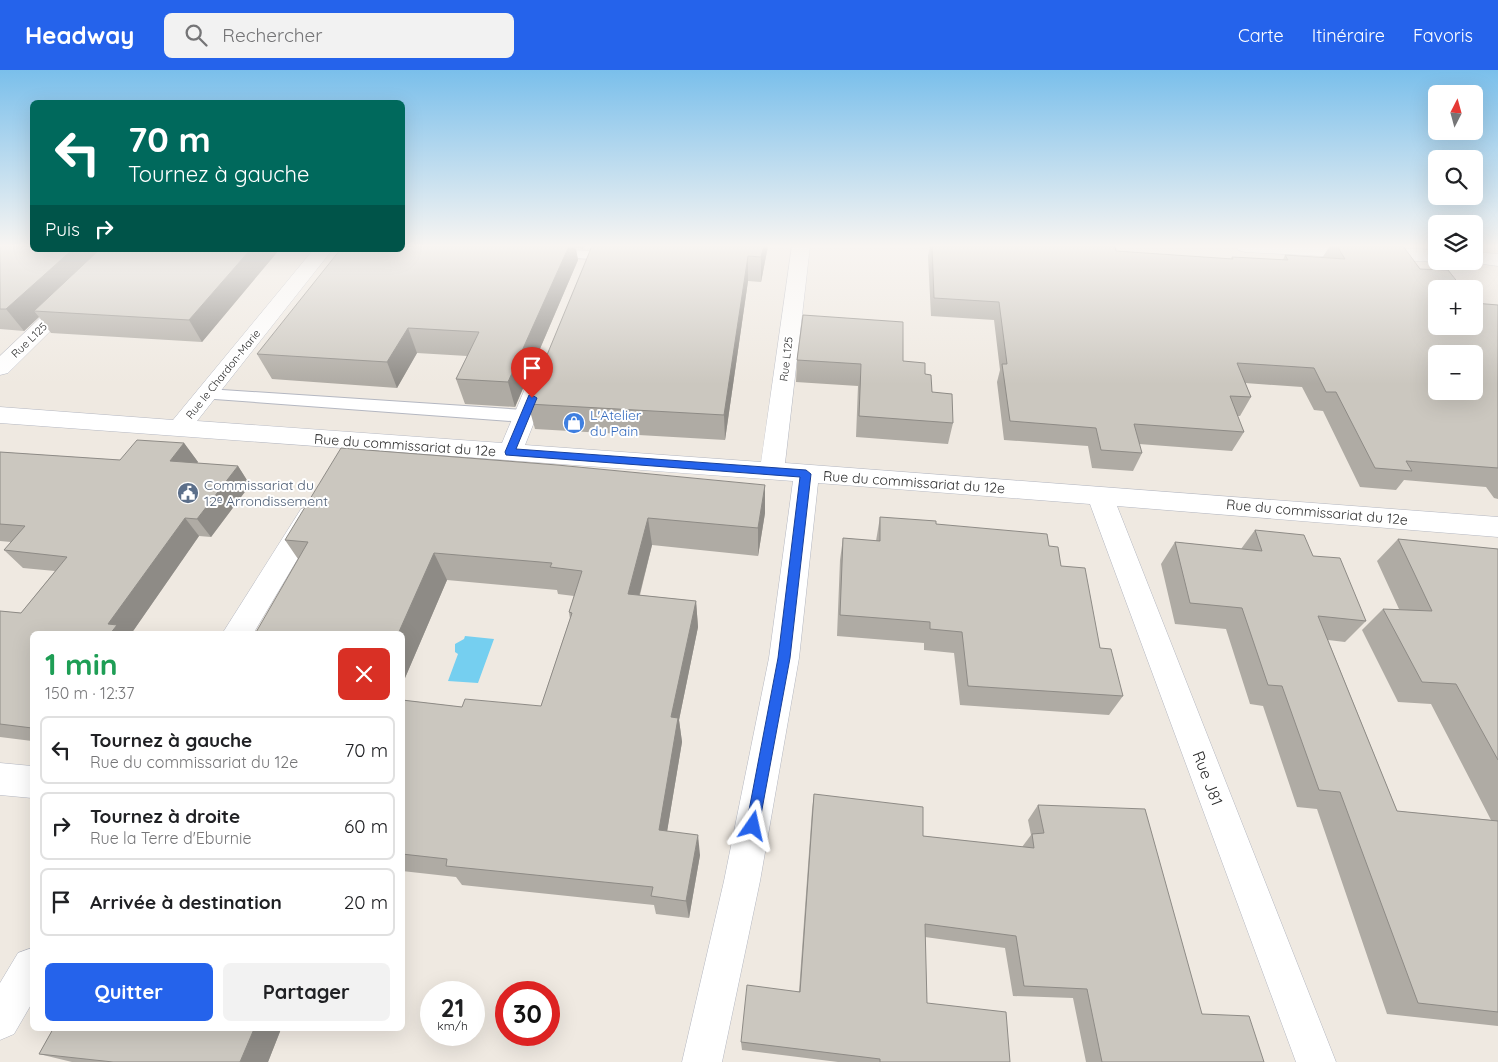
<!DOCTYPE html>
<html lang="fr">
<meta charset="utf-8">
<style>
:root{--surface:#fff;--page:#f2f2f2;--text:#202124;--muted:#757577;--line:#e0e0e0;--accent:#2563eb}
body{margin:0;font-family:Quicksand,sans-serif;background:var(--page);color:var(--text);height:100vh;display:flex;flex-direction:column;font-size:19px;white-space:nowrap}
*{box-sizing:border-box;margin:0}
p{font-size:16px;color:var(--muted)}
.icon{flex:none;width:28px;height:28px;fill:none;stroke:currentColor;stroke-width:2;stroke-linecap:round;stroke-linejoin:round}
.map{position:relative;flex:1;overflow:hidden}
.sheet{position:absolute;left:30px;top:561px;width:375px;height:400px;display:flex;flex-direction:column;background:var(--surface);border-radius:8px;box-shadow:0 5px 20px #0002}
.sheet>*{flex:none}
.banner{position:absolute;left:30px;top:30px;width:375px;height:152px;border-radius:8px;box-shadow:0 5px 20px #0002;background:#00695c;color:#fff;overflow:hidden}
.needle{width:32px;rotate:6deg}
.controls{position:absolute;left:1428px;top:15px;display:grid;gap:10px}
.controls a{display:grid;place-items:center;width:55px;height:55px;border-radius:8px;background:var(--surface);box-shadow:0 5px 20px #0002;font-size:25px}
.speed{position:absolute;left:420px;top:911px;display:flex;gap:10px;font-size:25px;font-weight:700;text-align:center}
.speed>*{display:grid;place-content:center;width:65px;height:65px;border-radius:50%;background:var(--surface);box-shadow:0 5px 20px #0002;line-height:1}
.speed small{font-size:12px;font-weight:400}
.speed .limit{border:8px solid #d22;background:#fff;color:#111}
.pin{position:absolute;display:grid;place-items:center;width:42px;height:42px;color:#fff;margin:-51px -21px;border-radius:50% 50% 50% 0;rotate:-45deg;box-shadow:0 0 5px #0007}
.pin .icon{rotate:45deg}
.me{position:absolute;width:55px;margin:-28px;rotate:11deg;stroke-linejoin:round;filter:drop-shadow(0 0 4px #0008)}
.turn{display:flex;align-items:center;gap:18px;height:105px;padding:0 15px;font-size:22px}
.turn .icon{width:65px;height:65px;stroke-width:2.5}
.turn b{display:block;font-size:35px;line-height:42px}
.then{display:flex;align-items:center;height:48px;padding:0 15px;background:#0003;gap:10px;font-size:19px}
.round{display:grid;place-items:center;flex:none;width:52px;height:52px;border-radius:8px;background:var(--page)}
.summary{display:flex;align-items:center;justify-content:space-between;height:85px;padding:0 15px}
h1{font-size:30px;font-weight:700;line-height:38px;color:#1e9e55}
.primary-button{display:flex;gap:10px;margin-top:auto;padding:10px 15px}
.primary-button a{flex:1;height:58px;border-radius:8px;background:var(--accent);color:#fff;font-size:20px;font-weight:700;line-height:58px;text-align:center}
.primary-button a+a{background:var(--page);color:var(--text)}
ul{padding:0;list-style:none}
li{display:flex;align-items:center;gap:15px;height:68px;margin:0 10px 8px;padding:0 5px;border:2px solid var(--line);border-radius:8px}
li div{flex:1}
li b{display:block;font-size:19px}
li em{font-style:normal}
header{display:flex;align-items:center;gap:30px;box-sizing:border-box;height:70px;padding:0 25px;background:var(--accent);color:#fff}
header strong{font-size:24px}
nav{display:flex;gap:28px;margin-inline-start:auto;font-size:18px}
.search{width:350px;height:45px;background:var(--page);display:flex;align-items:center;gap:12px;box-sizing:border-box;padding:0 18px;border-radius:8px;color:var(--muted);font-size:19px}
.map>svg:first-child{display:block}
.water{fill:#75cff0}
.lines{fill:none;stroke-linecap:round;stroke-linejoin:round}
.lane-casing{stroke:#b4b7c1;stroke-width:2}
.street-casing{stroke:#b4b7c1;stroke-width:1}
.lane{fill:#fff;fill-rule:evenodd}
.street{fill:#fff;fill-rule:evenodd}
.wall{fill:#afaba4}
.shaded-wall{fill:#8e8b86}
.building{fill:#cbc7bf;stroke:#8e8b86;fill-rule:evenodd}
.route{fill:#2563eb;stroke:#184099}
.labels{text-anchor:middle;dominant-baseline:central;stroke-width:4;stroke-linejoin:round;paint-order:stroke}
.far-street-label{font-size:11px;fill:#2e2e2e;stroke:#fff}
.shop-label{font-size:14px;fill:#366cbe;stroke:#fff;text-anchor:start}
.street-label{font-size:14px;fill:#2e2e2e;stroke:#fff}
.service-label{font-size:14px;fill:#4e5e75;stroke:#fff;text-anchor:start}
.near-street-label{font-size:16px;fill:#2e2e2e;stroke:#fff}
</style>
<header>
<strong>Headway</strong>
<div class="search"><svg class="icon" aria-label="search" viewBox="0 0 24 24"><circle cx="10" cy="10" r="6"/><path d="M15 15l6 6"/></svg>Rechercher</div>
<nav><a>Carte</a><a>Itinéraire</a><a>Favoris</a></nav>
</header>
<div class="map">
<svg width="1498" height="992" viewBox="0 0 1498 992">
<rect width="100%" height="100%" fill="#efe9e1"/>
<path class="water" d="M465 566 494 569 478 613 448 611 458 584 455 582V574L464 569Z"/>
<g class="lines">
<g class="lane-casing">
<g id="lane">
<path d="M550 179 591 181 598 185 591 189 545 186 543 183 545 180Z"/>
<path d="M207 319 525 340 531 342 534 346 531 350 525 352 201 328 199 324 201 320Z"/>
</g>
</g>
<g class="street-casing">
<g id="street">
<path d="M792 176H810L785 393 1498 447V467L1117 436 1336 992H1296L1090 434 818 413 799 588 760 811 722 992H682L724 811 769 588 793 411 0 353V337L173 350 313 180H332L197 351 502 373 532 302 535 297 543 295 551 297 554 302 525 375 761 392Z"/>
<path d="M1236 176H1346L1436 180V191H1438L1436 192 1245 182 1238 180Z"/>
<path d="M112 180H132L8 303 0 305V286Z"/>
<path d="M1474 182 1498 184V196L1467 192 1474 191Z"/>
<path d="M310 436 319 439 323 446 253 564H222L301 439Z"/>
<path d="M0 693 32 696V728L0 725Z"/>
<path d="M32 878V933L14 964 0 970V913L18 883Z"/>
</g>
</g>
<use href="#lane" class="lane"/>
<use href="#street" class="street"/>
</g>
<g class="wall">
<path d="M0 176 32 180H279L202 272 51 263 39 247 24 261 0 259Z"/>
<path d="M402 176H585L583 179 576 178 578 190 515 337 465 334 456 309 467 286 417 283 397 318 272 309 257 284Z"/>
<path d="M592 176H768L761 212 748 211 725 370 535 359 528 334Z"/>
<path d="M930 176H1115L1116 181 1231 189 1232 187 1283 190 1285 185 1322 188 1330 176H1403L1436 256 1498 235V429L1494 428 1486 417 1404 410 1396 420 1360 417 1323 341 1314 340 1302 317 1245 313 1251 327 1240 346H1237L1244 362 1232 381 1139 374 1142 383 1133 401 1092 398 1088 376 1004 370 997 312 1000 300 994 250 931 246 928 186Z"/>
<path d="M797 290 903 291 925 304 932 322 953 353 948 374 856 367 858 316 796 312Z"/>
<path d="M184 373 198 392 196 393 238 396 250 415 211 467 199 466 131 564H32V671L0 667V541L21 543 55 501 23 498 4 480 11 472 0 471V382L120 390Z"/>
<path d="M765 415V443L758 486 652 475 640 525 696 531 698 557 679 650 682 672 667 761 700 785 689 848 656 844 654 835 462 815 456 807 402 801V630L462 637 541 636 570 549 569 542 574 526 558 524 557 520 447 510 402 615V564L298 489 285 470Z"/>
<path d="M880 447 936 454 1049 476 1061 496 1123 626 1109 645 960 635 954 583 924 580V573L837 566 840 490 843 468 876 471Z"/>
<path d="M1255 460 1313 486 1366 551 1345 572 1328 570 1397 741 1491 750 1431 634 1398 632 1362 560 1383 539H1399L1377 491 1398 469 1498 479V956L1387 944 1317 739 1297 737 1263 636 1250 634 1226 559 1175 554 1161 494 1175 472 1241 479Z"/>
<path d="M814 724 923 766 1022 777 1031 765 1028 750 1038 735 1202 944 1264 992H1086L1073 928 1013 926 1005 878 925 867 927 933 1010 992H838L742 980 741 972 799 921 812 740Z"/>
<path d="M53 959H281L268 992H72L39 984Z"/>
</g>
<g class="shaded-wall">
<path d="M569 176H575L578 190 515 337 508 312Z"/>
<path d="M764 176H768L761 212V187Z"/>
<path d="M72 180H109L34 241 39 247 24 261 6 239Z"/>
<path d="M250 180H279L202 272 189 250Z"/>
<path d="M748 186V211L725 370 724 345Z"/>
<path d="M408 258 417 283 397 318 387 292Z"/>
<path d="M184 373 198 392 184 410 170 391Z"/>
<path d="M238 396 250 415 211 467 197 449Z"/>
<path d="M765 415V443L758 486V458Z"/>
<path d="M185 448 199 466 131 564H110L108 554Z"/>
<path d="M648 448 652 475 633 550 628 524Z"/>
<path d="M434 483 447 510 402 615V564H398Z"/>
<path d="M696 531 698 557 679 650 682 672 664 780 659 760 671 647Z"/>
<path d="M698 765 700 785 689 848 686 831Z"/>
<path d="M254 959H281L268 992H240Z"/>
</g>
<g class="building">
<path d="M0 176H32V180H72L6 239H0Z"/>
<path d="M402 176H569L508 312 456 309 479 262 408 258 387 292 257 284 340 180H402Z"/>
<path d="M592 176H764L761 187 748 186 724 345 528 334 535 314Z"/>
<path d="M932 176H1115L1116 181 1233 189 1232 187 1288 190 1285 185 1345 189 1337 176H1403L1420 199 1448 200 1463 219H1436V256H1474V233L1498 235V398L1406 391 1412 401 1375 398 1336 322H1326L1314 298 1237 293 1251 327 1230 326 1244 362 1134 354 1142 383 1101 380 1096 358 1010 351 1002 294H1007L999 232 934 228ZM1436 284H1474V321H1436Z"/>
<path d="M99 180H250L189 250 34 241Z"/>
<path d="M803 245 903 252V291L925 293V304L931 305 932 322 952 324 953 353 859 346 861 294 797 290Z"/>
<path d="M137 370 184 373 170 391 238 396 197 449 185 448 108 554 117 555 110 564H32V658L0 654V541L21 543 67 487 4 480 25 456 0 454V382L120 390Z"/>
<path d="M341 378 557 395 765 415 758 458 648 448 628 524 696 531 671 647 678 648 659 760 698 765 686 831 651 826 653 817 446 796 447 789 402 784V630L462 637 465 629 541 636 572 543 569 542 582 501 550 497 552 493 434 483 398 564H255L308 472 285 470Z"/>
<path d="M880 447 936 451V454L1047 464 1049 476 1058 477 1061 496 1085 498 1100 578 1111 579 1123 626 968 616 962 562 930 559V552L840 545 843 468 880 471Z"/>
<path d="M1255 460 1304 465 1313 486 1340 488 1366 551 1318 546 1397 741 1498 751V942L1418 933 1340 722 1319 720 1282 616 1268 615 1242 538 1190 533 1175 472 1262 481Z"/>
<path d="M1398 469 1498 479V690L1456 614 1422 612 1383 539 1432 541Z"/>
<path d="M814 724 923 737V766L1034 778 1032 764 1044 763 1038 735 1145 739 1202 944 1249 946 1264 992H1102L1087 919 1024 916 1016 866 925 854 927 933 1006 942 1010 992H880V989L741 972 747 915 800 922Z"/>
<path d="M53 959H254L240 992H113L39 984Z"/>
</g>
<linearGradient id="sky" x2="0" y2="1"><stop stop-color="#7abfeb"/><stop offset="0.56" stop-color="#f8f5f2"/><stop offset="1" stop-color="#f8f5f2" stop-opacity="0"/></linearGradient>
<rect width="1498" height="314" fill="url(#sky)"/>
<path class="route" d="M529 325H532L537 328 516 379 806 400 811 404 790 588 758 761 753 763 748 761 746 756 778 588 800 407 506 385 505 382Z"/>
<defs>
<g id="shop-disc" transform="scale(1.125)"><circle r="9.5" fill="#3f7fe0" stroke="#fff"/><path d="M-5-2.5h2.3a2.7 3.5 0 0 1 5.4 0H5L5.5 6h-11ZM-1.5-2.5h3a1.5 2.3 0 0 0-3 0Z" fill="#fff"/></g>
<g id="civic-disc" transform="scale(1.125)"><circle r="9.5" fill="#5c6f8a" stroke="#fff"/><path d="M-.6-6.5H3V-4.5H.6V-3L4-1V1h2V6H-6V1h2V-1L-.6-3ZM-1.2 2.5V6h2.4V2.5Z" fill="#fff"/></g>
</defs>
<g fill-rule="evenodd">
<use href="#shop-disc" x="574" y="353"/>
<use href="#civic-disc" x="188" y="423"/>
</g>
<g class="labels">
<g class="far-street-label">
<text transform="translate(29 270) rotate(-44)">Rue L125</text>
<text transform="translate(786 289) rotate(-83)">Rue L125</text>
<text transform="translate(223 304) rotate(-51)">Rue le Chardon-Marie</text>
</g>
<g class="shop-label">
<text x="590" y="345">L'Atelier<tspan x="590" dy="16">du Pain</tspan></text>
</g>
<g class="street-label">
<text transform="translate(405 375) rotate(4)">Rue du commissariat du 12e</text>
<text transform="translate(914 412) rotate(4)">Rue du commissariat du 12e</text>
<text transform="translate(1317 442) rotate(5)">Rue du commissariat du 12e</text>
</g>
<g class="service-label">
<text x="204" y="415">Commissariat du<tspan x="204" dy="16">12ᵉ Arrondissement</tspan></text>
</g>
<g class="near-street-label">
<text transform="translate(1208 708) rotate(69)">Rue J81</text>
</g>
</g>
</svg>
<div class="controls">
<a><svg class="needle" viewBox="-14 -14 28 28"><path d="M0-13l5 13h-10z" fill="#e53935"/><path d="M0 13l5-13h-10z" fill="#757577"/></svg></a>
<a><svg class="icon" aria-label="search" viewBox="0 0 24 24"><circle cx="10" cy="10" r="6"/><path d="M15 15l6 6"/></svg></a>
<a><svg class="icon" aria-label="layers" viewBox="0 0 24 24"><path d="M12 4l9 5-9 5-9-5zM3 14l9 5 9-5"/></svg></a>
<a>+</a>
<a>−</a>
</div>
<div class="speed"><div>21<small>km/h</small></div><div class="limit">30</div></div>
<div class="pin" style="left:532px;top:328px;background:#d93025"><svg class="icon" aria-label="arrive" viewBox="0 0 24 24"><path d="M6 21V4h12l-3 4 3 4H6"/></svg></div>
<svg class="me" style="left:753px;top:756px" viewBox="-20 -20 40 40"><path d="M0-17L14 15 0 8-14 15z" fill="#2563eb" stroke="#fff" stroke-width="4"/></svg>
<div class="banner">
<div class="turn"><svg class="icon" aria-label="left" viewBox="0 0 24 24"><path d="M17 20v-9H6M10 6l-5 5 5 5"/></svg><div><b>70 m</b>Tournez à gauche</div></div>
<div class="then">Puis<svg class="icon" aria-label="right" viewBox="0 0 24 24"><path d="M7 20v-9h11M14 6l5 5-5 5"/></svg></div>
</div>
<section class="sheet">
<div class="summary"><div><h1>1 min</h1><p>150 m · 12:37</p></div><a class="round" style="background:#d93025;color:#fff"><svg class="icon" aria-label="close" viewBox="0 0 24 24"><path d="M6 6l12 12M18 6L6 18"/></svg></a></div>
<ul>
<li><svg class="icon" aria-label="left" viewBox="0 0 24 24"><path d="M17 20v-9H6M10 6l-5 5 5 5"/></svg><div><b>Tournez à gauche</b><p>Rue du commissariat du 12e</p></div><em>70 m</em></li>
<li><svg class="icon" aria-label="right" viewBox="0 0 24 24"><path d="M7 20v-9h11M14 6l5 5-5 5"/></svg><div><b>Tournez à droite</b><p>Rue la Terre d'Eburnie</p></div><em>60 m</em></li>
<li><svg class="icon" aria-label="arrive" viewBox="0 0 24 24"><path d="M6 21V4h12l-3 4 3 4H6"/></svg><div><b>Arrivée à destination</b></div><em>20 m</em></li>
</ul>
<div class="primary-button"><a>Quitter</a><a>Partager</a></div>
</section>
</div>
